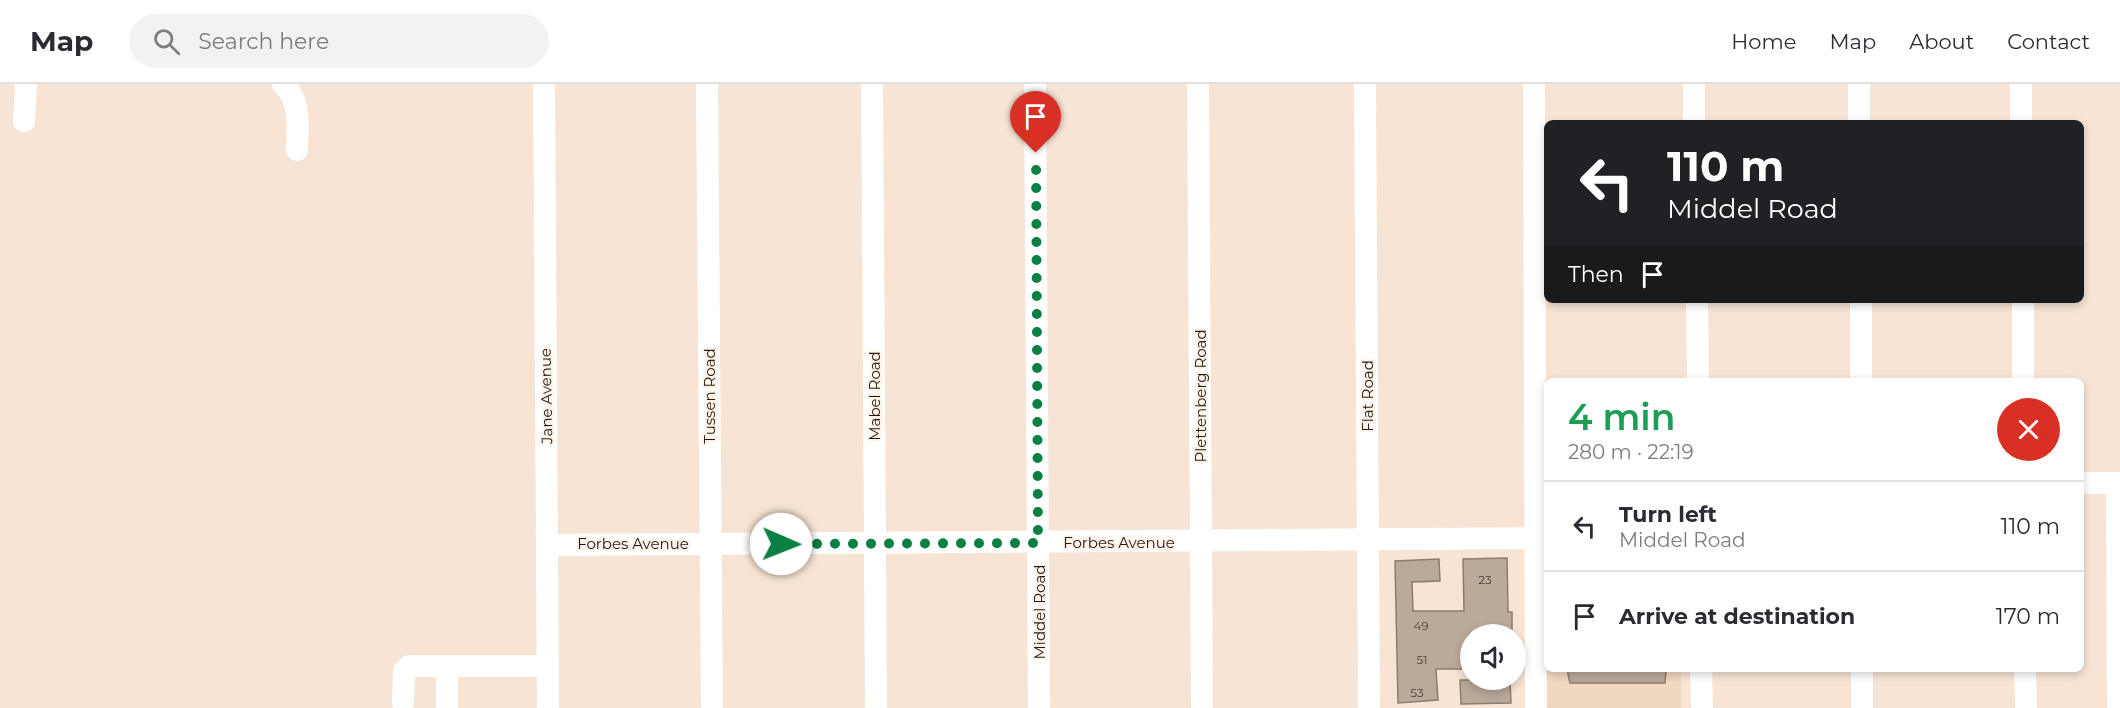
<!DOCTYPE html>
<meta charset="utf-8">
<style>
:root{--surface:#fff;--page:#f2f2f3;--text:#2b2b33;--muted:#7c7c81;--line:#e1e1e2}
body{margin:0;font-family:Montserrat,sans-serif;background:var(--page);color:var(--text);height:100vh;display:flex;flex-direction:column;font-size:22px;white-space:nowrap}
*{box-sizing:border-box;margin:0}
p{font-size:20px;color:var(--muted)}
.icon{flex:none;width:33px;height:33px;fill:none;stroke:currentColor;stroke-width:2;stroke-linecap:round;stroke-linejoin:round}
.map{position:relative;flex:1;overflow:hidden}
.panel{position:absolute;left:1544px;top:294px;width:540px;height:294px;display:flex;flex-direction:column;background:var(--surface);border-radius:9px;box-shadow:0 3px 9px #0003}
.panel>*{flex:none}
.top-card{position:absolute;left:1544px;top:36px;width:540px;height:183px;border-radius:9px;box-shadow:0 3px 9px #0003;background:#202124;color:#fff;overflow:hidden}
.tools{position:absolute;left:1460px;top:540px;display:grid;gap:12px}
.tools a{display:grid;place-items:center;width:66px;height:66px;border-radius:50%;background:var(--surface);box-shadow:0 3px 9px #0003;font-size:30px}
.pin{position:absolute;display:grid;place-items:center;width:51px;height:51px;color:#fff;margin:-62px -26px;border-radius:50% 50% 50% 0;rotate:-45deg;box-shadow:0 0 6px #0007}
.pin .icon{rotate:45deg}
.me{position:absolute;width:66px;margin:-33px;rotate:91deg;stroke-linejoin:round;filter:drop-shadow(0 0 4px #0008)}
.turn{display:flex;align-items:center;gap:21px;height:126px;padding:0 24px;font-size:27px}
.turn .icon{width:78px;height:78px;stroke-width:2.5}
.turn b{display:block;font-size:42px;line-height:51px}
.then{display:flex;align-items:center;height:57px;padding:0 24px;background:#0003;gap:12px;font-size:22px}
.round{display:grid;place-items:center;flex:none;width:63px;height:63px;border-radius:32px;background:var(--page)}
.headline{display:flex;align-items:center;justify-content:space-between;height:102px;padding:0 24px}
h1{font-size:36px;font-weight:600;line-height:45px;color:#1e9e55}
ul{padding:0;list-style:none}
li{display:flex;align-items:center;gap:18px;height:90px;padding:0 24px;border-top:2px solid var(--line)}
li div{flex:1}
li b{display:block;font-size:22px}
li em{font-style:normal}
header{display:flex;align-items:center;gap:36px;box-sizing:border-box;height:84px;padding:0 30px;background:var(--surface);border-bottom:2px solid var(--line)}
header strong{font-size:28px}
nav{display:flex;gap:33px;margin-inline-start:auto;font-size:21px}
.search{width:420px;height:54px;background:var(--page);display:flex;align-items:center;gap:15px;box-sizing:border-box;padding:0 21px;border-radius:33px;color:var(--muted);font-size:22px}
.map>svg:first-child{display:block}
.built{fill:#f0d7c2}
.building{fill:#bba99a;stroke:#8d7c6e;stroke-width:1.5}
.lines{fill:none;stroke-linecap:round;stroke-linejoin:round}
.minor{stroke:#fff;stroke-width:22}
.route{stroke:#0b8043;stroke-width:10;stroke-dasharray:0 18}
.labels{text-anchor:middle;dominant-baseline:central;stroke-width:4.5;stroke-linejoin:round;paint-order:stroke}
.number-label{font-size:12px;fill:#483e36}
.street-label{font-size:15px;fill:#211a14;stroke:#fef3e9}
</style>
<header>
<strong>Map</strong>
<div class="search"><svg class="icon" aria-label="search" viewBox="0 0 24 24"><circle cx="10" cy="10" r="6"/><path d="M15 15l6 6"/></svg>Search here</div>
<nav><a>Home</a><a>Map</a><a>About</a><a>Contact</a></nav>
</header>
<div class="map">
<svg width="2120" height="624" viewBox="0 0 2120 624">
<rect width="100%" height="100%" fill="#f7e4d4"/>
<rect class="built" x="1546" y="585" width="135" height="39"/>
<g class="building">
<path d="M1507 474 1508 528H1512V550H1470V585H1436L1438 616 1398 619 1395 477 1439 475 1440 497 1412 498 1413 527H1464L1463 475Z"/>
<path d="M1567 585H1666L1665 599H1570Z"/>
<path d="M1460 596H1510L1511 619 1461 620Z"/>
</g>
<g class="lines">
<g class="minor">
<path d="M283 0C302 18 297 42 297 66"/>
<path d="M544 0 548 624"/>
<path d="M707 0 712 624"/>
<path d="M872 0 876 624"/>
<path d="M1035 0 1039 624"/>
<path d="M1198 0 1202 624"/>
<path d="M1365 0 1369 624"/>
<path d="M1534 0 1536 624"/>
<path d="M1694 0V39"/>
<path d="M1859 0V39"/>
<path d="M2021 0V39"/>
<path d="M24 37 26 0"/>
<path d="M1697 216 1698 297"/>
<path d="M1861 216V297"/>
<path d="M2023 216V297"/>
<path d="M2080 399H2120"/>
<path d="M2117 399 2118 624"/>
<path d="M547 461 1546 454"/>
<path d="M1701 585 1702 624"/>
<path d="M1862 585V624"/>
<path d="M2025 585 2026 624"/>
<path d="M403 619 404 587 409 582H548"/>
<path d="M447 624V582"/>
</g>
</g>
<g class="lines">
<path class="route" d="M781 460 1038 459 1036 69"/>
</g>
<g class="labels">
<g class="number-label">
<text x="1485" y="495">23</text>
<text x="1421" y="541">49</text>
<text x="1422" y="575">51</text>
<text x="1417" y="608">53</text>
</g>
<g class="street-label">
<text transform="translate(546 312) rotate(-91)">Jane Avenue</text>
<text transform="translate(709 312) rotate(-90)">Tussen Road</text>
<text transform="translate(874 312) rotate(-90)">Mabel Road</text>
<text transform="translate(1200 312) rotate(-90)">Plettenberg Road</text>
<text transform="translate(1367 312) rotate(-90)">Flat Road</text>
<text x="1119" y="458">Forbes Avenue</text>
<text x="633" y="459">Forbes Avenue</text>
<text transform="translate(1039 528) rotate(-90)">Middel Road</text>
</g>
</g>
</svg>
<div class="tools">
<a><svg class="icon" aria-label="sound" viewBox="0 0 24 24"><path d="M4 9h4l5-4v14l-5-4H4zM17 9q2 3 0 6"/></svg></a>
</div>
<div class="pin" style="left:1036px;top:69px;background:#d93025"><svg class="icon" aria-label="arrive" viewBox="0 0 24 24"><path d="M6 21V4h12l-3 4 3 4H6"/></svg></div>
<svg class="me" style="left:781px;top:460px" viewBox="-20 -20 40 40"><circle r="19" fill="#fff"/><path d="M0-13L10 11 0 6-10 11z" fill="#0b8043"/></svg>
<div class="top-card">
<div class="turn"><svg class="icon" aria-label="left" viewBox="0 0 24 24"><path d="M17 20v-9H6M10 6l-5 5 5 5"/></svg><div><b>110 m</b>Middel Road</div></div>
<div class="then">Then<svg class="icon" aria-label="arrive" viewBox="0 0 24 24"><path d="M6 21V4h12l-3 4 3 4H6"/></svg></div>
</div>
<section class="panel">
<div class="headline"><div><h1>4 min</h1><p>280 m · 22:19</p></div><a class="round" style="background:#d93025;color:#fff"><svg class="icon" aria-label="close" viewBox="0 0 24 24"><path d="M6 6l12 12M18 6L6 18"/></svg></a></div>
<ul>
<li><svg class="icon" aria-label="left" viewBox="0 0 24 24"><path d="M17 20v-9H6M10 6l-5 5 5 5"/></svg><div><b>Turn left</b><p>Middel Road</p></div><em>110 m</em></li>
<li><svg class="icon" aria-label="arrive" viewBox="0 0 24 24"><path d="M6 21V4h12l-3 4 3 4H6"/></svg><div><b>Arrive at destination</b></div><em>170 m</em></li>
</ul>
</section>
</div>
